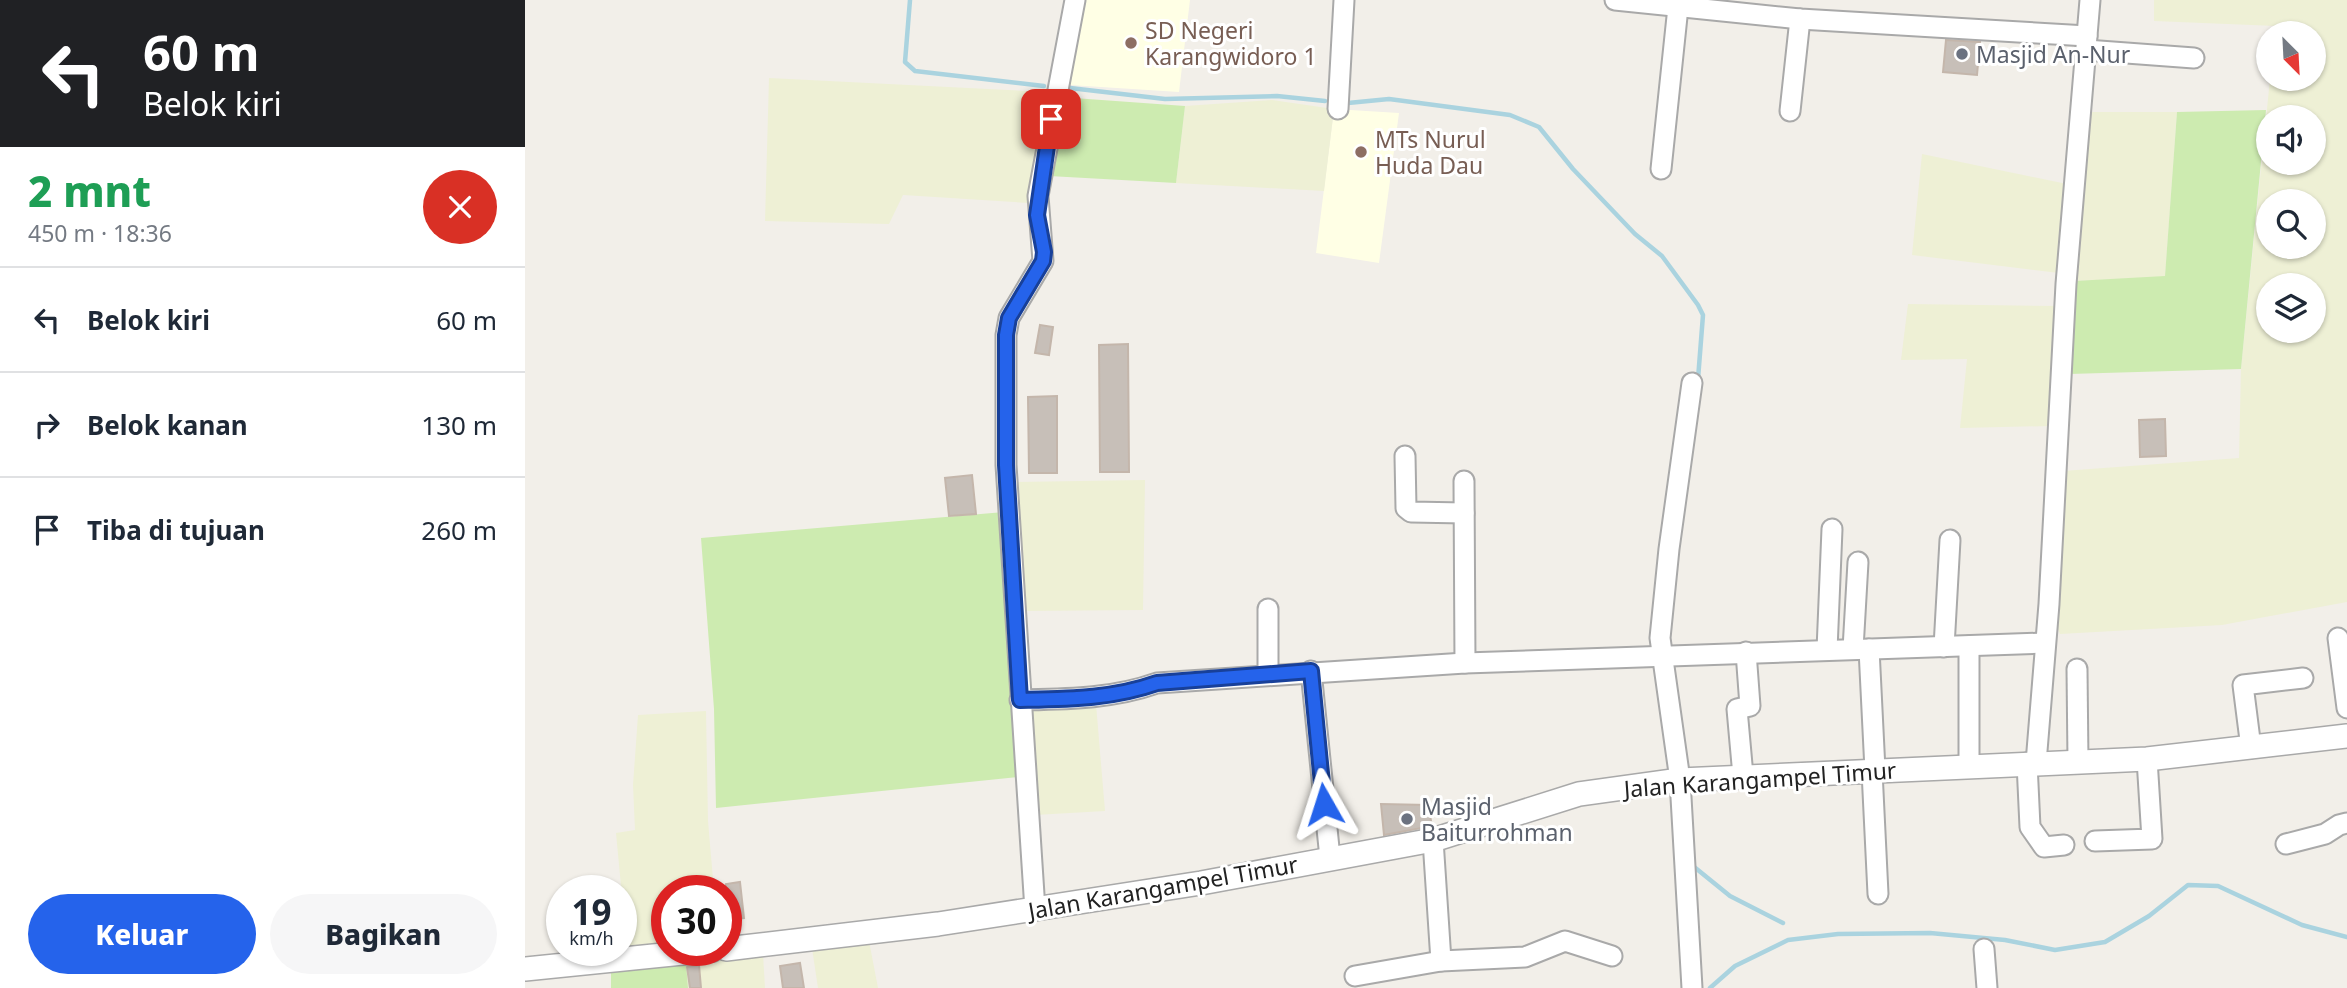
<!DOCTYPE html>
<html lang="id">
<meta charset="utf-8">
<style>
:root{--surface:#fff;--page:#f6f6f7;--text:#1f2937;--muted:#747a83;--line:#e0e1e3;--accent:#2563eb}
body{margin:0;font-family:"Noto Sans",sans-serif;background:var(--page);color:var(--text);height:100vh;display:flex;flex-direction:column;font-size:26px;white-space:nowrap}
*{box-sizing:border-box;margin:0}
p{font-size:23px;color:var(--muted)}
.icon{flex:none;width:38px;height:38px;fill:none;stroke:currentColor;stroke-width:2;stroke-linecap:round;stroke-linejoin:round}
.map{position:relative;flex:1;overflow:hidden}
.side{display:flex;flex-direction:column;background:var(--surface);width:525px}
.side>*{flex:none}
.top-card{background:#202124;color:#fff;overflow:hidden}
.needle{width:46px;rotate:156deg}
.fabs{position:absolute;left:1731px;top:21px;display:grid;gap:14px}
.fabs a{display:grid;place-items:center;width:70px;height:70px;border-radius:50%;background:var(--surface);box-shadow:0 2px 5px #0004;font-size:35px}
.speed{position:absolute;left:21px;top:875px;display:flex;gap:14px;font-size:35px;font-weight:700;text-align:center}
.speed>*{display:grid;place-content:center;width:91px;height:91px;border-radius:50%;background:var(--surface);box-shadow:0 2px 5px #0004;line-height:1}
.speed small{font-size:18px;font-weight:400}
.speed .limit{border:10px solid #d22;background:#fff;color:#111}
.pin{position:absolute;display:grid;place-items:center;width:60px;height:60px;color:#fff;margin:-30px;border-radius:14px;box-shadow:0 4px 10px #0006}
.me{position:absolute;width:77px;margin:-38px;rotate:354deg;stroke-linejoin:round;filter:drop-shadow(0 0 5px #0008)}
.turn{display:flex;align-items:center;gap:24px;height:147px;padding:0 28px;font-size:32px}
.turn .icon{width:91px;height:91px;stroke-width:2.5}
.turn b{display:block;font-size:49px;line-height:60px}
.round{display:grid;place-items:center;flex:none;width:74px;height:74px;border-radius:37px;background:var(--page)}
.head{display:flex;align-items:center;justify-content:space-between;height:119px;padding:0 28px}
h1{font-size:42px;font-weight:800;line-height:52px;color:#1e9e55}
.primary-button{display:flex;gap:14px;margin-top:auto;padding:14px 28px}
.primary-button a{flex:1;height:80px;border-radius:42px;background:var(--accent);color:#fff;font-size:28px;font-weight:800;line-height:80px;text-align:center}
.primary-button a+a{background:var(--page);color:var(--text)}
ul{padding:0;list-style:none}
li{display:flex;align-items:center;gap:21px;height:105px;padding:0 28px;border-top:2px solid var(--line)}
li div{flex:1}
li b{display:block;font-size:26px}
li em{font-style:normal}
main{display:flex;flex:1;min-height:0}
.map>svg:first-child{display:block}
.education{fill:#ffffe5}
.farmland{fill:#eef0d5;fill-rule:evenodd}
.grass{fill:#cdebb0}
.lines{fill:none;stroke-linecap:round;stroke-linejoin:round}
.stream{stroke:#aad3df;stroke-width:4.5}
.building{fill:#c7bfb8;stroke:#c4b6ab;stroke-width:2}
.minor-casing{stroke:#a9a9a9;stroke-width:23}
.tertiary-casing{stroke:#a9a9a9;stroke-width:26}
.minor{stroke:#fff;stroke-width:19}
.tertiary{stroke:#fff;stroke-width:23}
.route-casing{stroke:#184099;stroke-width:18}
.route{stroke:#2563eb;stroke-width:12}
.education-dot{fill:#8d6e63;stroke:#fff;stroke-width:2.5}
.worship-dot{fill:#6b7280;stroke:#fff;stroke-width:2.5}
.labels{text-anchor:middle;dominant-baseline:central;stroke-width:6;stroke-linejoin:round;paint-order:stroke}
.education-label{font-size:23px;fill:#785e54;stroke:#fff;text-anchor:start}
.worship-label{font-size:23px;fill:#5b616d;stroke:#fff;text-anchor:start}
.street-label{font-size:23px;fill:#222;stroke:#fff}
</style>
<main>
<section class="side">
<div class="top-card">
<div class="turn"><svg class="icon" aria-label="left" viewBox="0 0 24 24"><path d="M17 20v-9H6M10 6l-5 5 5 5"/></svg><div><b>60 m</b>Belok kiri</div></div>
</div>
<div class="head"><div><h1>2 mnt</h1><p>450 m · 18:36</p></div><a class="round" style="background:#d93025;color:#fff"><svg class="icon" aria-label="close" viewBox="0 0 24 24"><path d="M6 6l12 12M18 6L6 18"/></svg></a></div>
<ul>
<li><svg class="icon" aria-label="left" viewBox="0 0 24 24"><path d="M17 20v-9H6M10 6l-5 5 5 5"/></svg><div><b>Belok kiri</b></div><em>60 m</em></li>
<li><svg class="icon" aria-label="right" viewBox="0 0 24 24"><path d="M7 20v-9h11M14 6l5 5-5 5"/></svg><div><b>Belok kanan</b></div><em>130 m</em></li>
<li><svg class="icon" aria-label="arrive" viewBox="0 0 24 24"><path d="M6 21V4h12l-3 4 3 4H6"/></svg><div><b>Tiba di tujuan</b></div><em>260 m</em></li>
</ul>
<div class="primary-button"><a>Keluar</a><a>Bagikan</a></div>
</section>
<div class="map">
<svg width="1822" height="988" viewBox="0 0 1822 988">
<rect width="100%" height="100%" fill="#f2efe9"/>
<g class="education">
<path d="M559 0H665L654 92 545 85Z"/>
<path d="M809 109 874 113 854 263 791 253Z"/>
</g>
<g class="farmland">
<path d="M1629 0H1822V602L1697 625 1535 634 1531 624 1538 471 1714 458 1716 369 1745 79H1788V33H1751V26L1629 21ZM1743 117H1788V163H1743ZM1743 201H1788V247H1743ZM1743 285H1788V331H1743Z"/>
<path d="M244 78 521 92 504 203 378 195 364 224 240 221Z"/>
<path d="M747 100 809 109 799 191 651 183 660 106Z"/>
<path d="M1563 112H1652L1640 277 1549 281Z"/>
<path d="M1397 154 1542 184 1534 273 1387 255Z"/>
<path d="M1383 304 1533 306 1525 426 1435 428 1442 359 1376 360Z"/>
<path d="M620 480 618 610 498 611 490 482Z"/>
<path d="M571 704 580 811 510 815 507 708Z"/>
<path d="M181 711 183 821 189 891H142V945L102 949 91 833 110 830 108 785 113 715Z"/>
<path d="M344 941 353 988H293L287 948Z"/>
<path d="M238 954 240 988H163L161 963Z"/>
</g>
<g class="grass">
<path d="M535 97 660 106 651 183 524 176Z"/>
<path d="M1741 110 1716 369 1544 374 1549 281 1640 276 1652 112Z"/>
<path d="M479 512 494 777 191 808 189 709 176 538Z"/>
<path d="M161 963 163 988H86V973Z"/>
</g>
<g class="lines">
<g class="stream">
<path d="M385 0 380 62 390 71 519 86"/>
<path d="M545 88 640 99 752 96 800 101"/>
<path d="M823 103 864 99 985 115 1014 127 1048 169 1110 234 1137 256 1173 305 1178 315 1173 379"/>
<path d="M1168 866 1205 896 1258 923"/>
<path d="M1185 988 1210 966 1263 940 1313 934 1405 933 1480 940 1530 950 1580 942 1624 916 1663 885 1693 886 1777 925 1822 937"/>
</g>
</g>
<g class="building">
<path d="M1421 40 1455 42 1452 75 1418 72Z"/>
<path d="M515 325 528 327 524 355 510 353Z"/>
<path d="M603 344 604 472H575L574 345Z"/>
<path d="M532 396V473H504L503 397Z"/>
<path d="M1640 419 1641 456 1615 457 1614 420Z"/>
<path d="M447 475 451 514 424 516 420 478Z"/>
<path d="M856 804 903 805 907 826 859 835Z"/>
<path d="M215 882 219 918 201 920V884Z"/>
<path d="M275 963 279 988H258L255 966Z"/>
<path d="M174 965 176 988H165L162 967Z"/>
</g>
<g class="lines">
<g class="minor-casing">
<g id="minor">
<path d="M1090 0 1275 19 1562 36"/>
<path d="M1561 50 1669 58"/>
<path d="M813 109 819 0"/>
<path d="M1265 111 1275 19"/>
<path d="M1136 169 1153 7"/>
<path d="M880 456 881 508 886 512 939 513"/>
<path d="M939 481 940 663"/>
<path d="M743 609V674"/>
<path d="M1813 638 1822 708"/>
<path d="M1444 646V765"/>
<path d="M1419 647 1425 540"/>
<path d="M1328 649 1333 562"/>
<path d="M1344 649 1350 770"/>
<path d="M1302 650 1307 529"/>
<path d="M1552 669 1553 762"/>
<path d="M786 671 805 858"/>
<path d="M495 700C542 699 587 699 632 683L940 663 1520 643"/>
<path d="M1726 748 1718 685 1778 678"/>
<path d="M1502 763 1505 827 1519 847 1539 845"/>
<path d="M1511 763 1524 604 1541 284 1565 0"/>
<path d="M1347 771 1353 894"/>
<path d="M1218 776 1212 709 1225 706 1221 652"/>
<path d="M908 840 916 961"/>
<path d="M1570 841 1627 839 1622 759"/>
<path d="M1761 844 1800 834 1814 825 1822 823"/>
<path d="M510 910 481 465V335L484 318 518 261 513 196 550 0"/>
<path d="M1459 949 1462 988"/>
<path d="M830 976 916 961 1000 957 1040 941 1087 956"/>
<path d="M1167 988 1155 780 1135 638 1144 549 1167 383"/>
</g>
</g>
<g class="tertiary-casing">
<g id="tertiary">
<path d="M201 949 413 924 676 883 908 840 1054 794 1155 780 1622 759 1822 736"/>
<path d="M0 969 187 950"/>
</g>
</g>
<use href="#minor" class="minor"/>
<use href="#tertiary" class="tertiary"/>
</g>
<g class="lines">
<g class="route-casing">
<path id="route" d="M526 119 512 215 519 252 518 261 484 318 481 335V465L495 700C542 699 587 699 632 683L786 671 799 804"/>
</g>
<use href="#route" class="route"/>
</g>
<g class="education-dot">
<circle cx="606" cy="43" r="7"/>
<circle cx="836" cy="152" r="7"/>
</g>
<g class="worship-dot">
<circle cx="1437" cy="54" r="7"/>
<circle cx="882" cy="819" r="7"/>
</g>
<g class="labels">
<g class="education-label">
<text x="620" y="30">SD Negeri<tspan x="620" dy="26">Karangwidoro 1</tspan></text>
<text x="850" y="139">MTs Nurul<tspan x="850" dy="26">Huda Dau</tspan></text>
</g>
<g class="worship-label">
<text x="1451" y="54">Masjid An-Nur</text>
<text x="896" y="806">Masjid<tspan x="896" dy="26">Baiturrohman</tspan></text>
</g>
<g class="street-label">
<text transform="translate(1235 779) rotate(-4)">Jalan Karangampel Timur</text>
<text transform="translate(638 887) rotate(-10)">Jalan Karangampel Timur</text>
</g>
</g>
</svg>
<div class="fabs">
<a><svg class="needle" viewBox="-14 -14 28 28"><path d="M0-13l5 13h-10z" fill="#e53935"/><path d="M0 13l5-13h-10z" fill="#747a83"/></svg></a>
<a><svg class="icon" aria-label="sound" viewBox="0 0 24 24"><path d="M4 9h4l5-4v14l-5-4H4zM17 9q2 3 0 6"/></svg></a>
<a><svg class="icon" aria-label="search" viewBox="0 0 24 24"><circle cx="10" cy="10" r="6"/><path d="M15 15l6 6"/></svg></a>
<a><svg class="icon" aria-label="layers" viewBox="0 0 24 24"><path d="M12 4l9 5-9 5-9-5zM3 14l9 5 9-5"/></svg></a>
</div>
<div class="speed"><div>19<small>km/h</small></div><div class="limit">30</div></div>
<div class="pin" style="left:526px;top:119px;background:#d93025"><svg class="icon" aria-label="arrive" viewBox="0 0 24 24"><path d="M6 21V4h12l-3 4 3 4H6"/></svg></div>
<svg class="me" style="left:799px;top:804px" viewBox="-20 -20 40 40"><path d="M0-17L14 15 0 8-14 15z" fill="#2563eb" stroke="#fff" stroke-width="4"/></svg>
</div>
</main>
